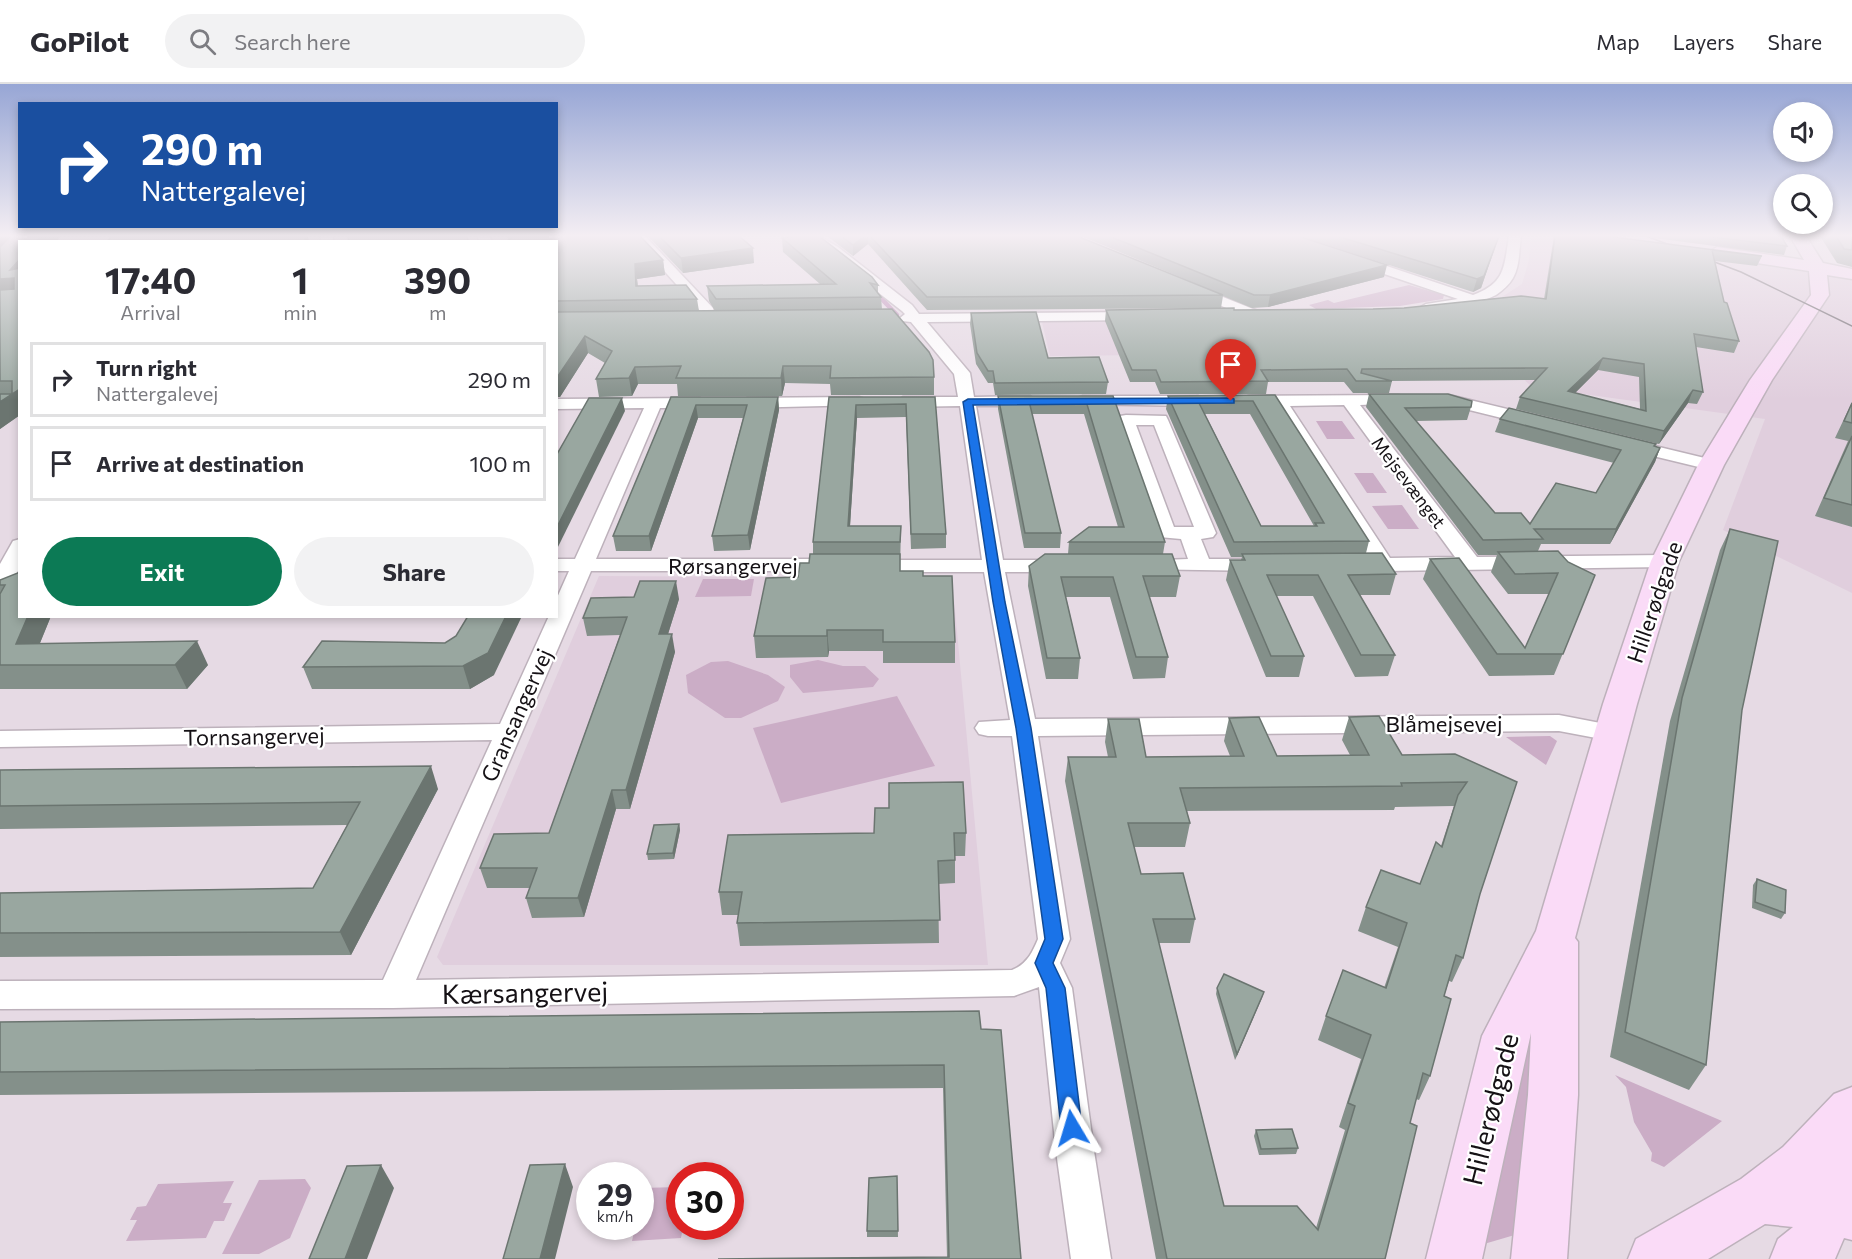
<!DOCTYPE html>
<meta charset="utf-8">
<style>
:root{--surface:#fff;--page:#f2f2f3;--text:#2b2b33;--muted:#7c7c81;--line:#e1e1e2;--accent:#0c7a55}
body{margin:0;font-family:Commissioner,sans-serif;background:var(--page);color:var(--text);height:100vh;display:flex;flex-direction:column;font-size:22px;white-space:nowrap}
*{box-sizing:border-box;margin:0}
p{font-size:20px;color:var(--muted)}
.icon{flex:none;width:33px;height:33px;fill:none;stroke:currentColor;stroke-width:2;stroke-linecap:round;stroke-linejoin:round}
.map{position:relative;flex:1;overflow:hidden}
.panel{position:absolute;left:18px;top:156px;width:540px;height:378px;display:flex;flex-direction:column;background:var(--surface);border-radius:0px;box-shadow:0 3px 9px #0003}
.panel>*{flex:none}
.top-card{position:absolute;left:18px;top:18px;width:540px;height:126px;border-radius:0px;box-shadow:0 3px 9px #0003;background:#1a4fa0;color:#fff;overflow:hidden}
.tools{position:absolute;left:1773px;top:18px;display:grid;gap:12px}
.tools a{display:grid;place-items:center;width:60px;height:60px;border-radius:50%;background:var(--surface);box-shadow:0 3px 9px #0003;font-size:30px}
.speed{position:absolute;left:576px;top:1078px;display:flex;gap:12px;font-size:30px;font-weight:700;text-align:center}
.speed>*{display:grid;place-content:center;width:78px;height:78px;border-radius:50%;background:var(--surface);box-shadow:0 3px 9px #0003;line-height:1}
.speed small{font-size:15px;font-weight:400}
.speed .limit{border:9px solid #d22;background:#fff;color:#111}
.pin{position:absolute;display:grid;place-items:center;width:51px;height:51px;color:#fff;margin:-62px -26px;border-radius:50% 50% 50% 0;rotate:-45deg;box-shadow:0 0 6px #0007}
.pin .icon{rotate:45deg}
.me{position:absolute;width:66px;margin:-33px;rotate:353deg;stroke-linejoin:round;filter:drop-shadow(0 0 4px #0008)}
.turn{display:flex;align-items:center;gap:21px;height:126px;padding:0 24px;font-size:27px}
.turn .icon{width:78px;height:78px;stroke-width:2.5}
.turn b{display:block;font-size:42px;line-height:51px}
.eta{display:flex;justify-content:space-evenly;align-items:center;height:102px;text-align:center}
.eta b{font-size:36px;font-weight:700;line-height:42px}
.primary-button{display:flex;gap:12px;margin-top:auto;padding:12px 24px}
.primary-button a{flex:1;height:69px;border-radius:36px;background:var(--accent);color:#fff;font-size:24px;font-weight:700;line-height:69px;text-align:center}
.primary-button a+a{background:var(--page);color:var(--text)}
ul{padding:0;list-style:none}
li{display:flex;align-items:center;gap:18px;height:75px;margin:0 12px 9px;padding:0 12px;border:3px solid var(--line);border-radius:0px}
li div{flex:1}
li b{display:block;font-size:22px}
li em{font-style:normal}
header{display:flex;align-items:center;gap:36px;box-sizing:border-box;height:84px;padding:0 30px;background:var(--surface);border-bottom:2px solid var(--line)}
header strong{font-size:28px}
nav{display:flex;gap:33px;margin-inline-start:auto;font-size:21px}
.search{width:420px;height:54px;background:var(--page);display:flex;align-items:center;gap:15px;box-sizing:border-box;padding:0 21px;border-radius:33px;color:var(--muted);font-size:22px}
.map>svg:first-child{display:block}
.built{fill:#e0cedd}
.green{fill:#cbadc6}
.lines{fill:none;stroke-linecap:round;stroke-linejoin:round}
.stream{stroke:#bf90b9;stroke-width:4.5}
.street-casing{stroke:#bdb1bb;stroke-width:3}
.secondary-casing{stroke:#bdb1bb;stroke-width:3}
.street{fill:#fff;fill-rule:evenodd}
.secondary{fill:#fadbf7;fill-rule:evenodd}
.tram{stroke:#665f66;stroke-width:1.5}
.wall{fill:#84908a;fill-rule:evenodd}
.shaded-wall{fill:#6b7570}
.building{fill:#99a7a0;stroke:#6b7570;stroke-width:1.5;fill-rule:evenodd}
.route{fill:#1a73e8;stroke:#114b97;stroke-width:1.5}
.labels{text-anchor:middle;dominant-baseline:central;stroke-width:4.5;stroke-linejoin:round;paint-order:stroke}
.far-street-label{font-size:18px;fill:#151115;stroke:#fff}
.street-label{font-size:22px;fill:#151115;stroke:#fff}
.near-street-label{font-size:27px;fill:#151115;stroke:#fff}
</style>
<header>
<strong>GoPilot</strong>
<div class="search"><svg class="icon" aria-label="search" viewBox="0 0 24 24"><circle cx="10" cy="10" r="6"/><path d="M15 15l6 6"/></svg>Search here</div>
<nav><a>Map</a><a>Layers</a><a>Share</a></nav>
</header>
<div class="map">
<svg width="1852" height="1175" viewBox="0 0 1852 1175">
<rect width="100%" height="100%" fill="#e6dae4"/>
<g class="built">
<path d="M1531 152H1549L1786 183 1852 196V509L1723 446 1765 335 1532 303 1499 272 1337 269 1050 272 1042 238 1409 235 1494 218 1522 200 1529 176Z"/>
<path d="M599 492 952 494 988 881H443L437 873Z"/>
</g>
<g class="green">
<path d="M1409 201 1444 211 1443 215 1400 222 1316 225 1309 221 1328 216 1334 219Z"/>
<path d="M1316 337H1342L1355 355H1327Z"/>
<path d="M1354 389H1373L1387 409H1367Z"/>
<path d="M1402 421 1419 445H1388L1372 422Z"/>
<path d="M703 495H754L751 512 695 513Z"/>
<path d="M818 576 843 582H865L879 595 873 603 803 609 790 593V581Z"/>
<path d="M728 577 768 591 785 603 778 617 741 634H725L688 609 686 591 711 578Z"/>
<path d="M897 612 935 682 781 719 753 644Z"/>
<path d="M1550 652 1557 657 1546 681 1506 653Z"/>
<path d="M1527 958 1533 962 1518 1150 1484 1160Z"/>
<path d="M1615 991 1722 1037 1664 1083 1651 1077 1652 1069 1634 1038 1626 1003Z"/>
<path d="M305 1095 311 1104 290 1154 259 1170H222L259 1096Z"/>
<path d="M234 1097 223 1119H232L224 1137H214L206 1154 126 1157 137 1136H130L137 1123 146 1122 158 1100Z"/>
<path d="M679 1103 680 1143H683L681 1154 632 1157 635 1143H640L641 1104Z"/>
</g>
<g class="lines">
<path class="stream" d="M875 208 897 231"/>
<g class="street-casing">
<g id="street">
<rect x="321" y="152" width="12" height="6"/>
<path d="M477 152H489L492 158H480Z"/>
<path d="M633 152H645L713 224 716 237 714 240H704L701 228Z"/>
<path d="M806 152H819L838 163 912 221 919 230 1136 228 1143 232 1136 236 927 238 970 289 974 313 1030 312 1038 317 1030 322H976L1003 476H1061L1068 478 1072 482 1068 486 1061 488H1005L1035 635 1559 631 1621 643 1625 649 1621 655 1612 657 1559 647 1038 652 1070 855 1060 879 1072 904 1094 1067 1111 1175H1071L1056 1067 1039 903 1014 912 393 924 0 925V897L383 896 492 656 0 663V647L500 640 549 532H556V516L569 487H556V475H575L644 324 556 325V315L700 314 708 319 700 324H660L596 475H833L840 477 844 481 840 485 833 487H591L416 896 1012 886C1027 880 1032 869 1038 855L1012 652H988L979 650 975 644 979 638 1010 636 984 488H868L861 486 857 482 861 478 868 476H982L960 322 903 323 895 318 903 313H958L954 290 911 238 902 237 900 234 905 230 902 227Z"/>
<path d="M1509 152H1521C1519 165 1520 182 1513 194 1509 201 1503 206 1496 211 1483 218 1430 235 1419 224L1426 220 1458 215 1352 179 1350 176 1356 172 1360 173 1473 211C1506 199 1504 182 1509 152Z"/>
<path d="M1193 201 1258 227 1260 230 1253 234 1248 233 1188 208 1186 205 1188 202Z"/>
<path d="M1399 311 1407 316 1405 319 1360 321 1477 473 1665 471 1672 473 1675 477 1672 481 1665 483 1384 487 1350 485 1346 481 1350 477 1369 475 1274 322H1248L1240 317 1248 312ZM1344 321 1455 473 1390 474 1290 322Z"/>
<path d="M1449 311 1540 333 1542 337 1540 341 1534 342 1449 321 1434 319 1432 316 1434 313Z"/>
<path d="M1083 312H1198L1206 317 1198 322 1077 320 1075 317 1077 314Z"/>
<path d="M859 313 865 315 867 318 865 321 747 324 739 319 747 314Z"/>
<path d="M1126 331 1166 332 1168 336 1216 449 1213 453 1201 455 1209 475H1262L1269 477 1273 481 1269 485 1262 487 1137 485 1133 481 1137 477 1188 475 1181 455 1159 453 1156 449 1118 336 1120 332ZM1136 341H1154L1194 443H1174Z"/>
<path d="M1626 355 1717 377 1720 381 1717 385 1711 386 1620 364 1617 360 1620 356Z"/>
<path d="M20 455V483L8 506 0 507V480L13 457Z"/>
</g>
</g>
<g class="secondary-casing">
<g id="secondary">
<path d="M1790 152H1806L1823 179 1852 185V195L1827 191 1829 211 1772 296 1724 381 1679 477 1637 620 1575 854 1578 858V1011L1567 1175H1511L1528 1011 1531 949 1482 1175H1426L1482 952 1536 847 1603 620 1651 477 1698 381 1750 296 1811 211 1809 187 1717 173 1709 168 1717 163 1804 176Z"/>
<path d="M1852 1003V1156L1844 1154 1835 1175H1770L1778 1155 1793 1143 1765 1140 1708 1175H1628L1636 1155 1741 1095 1783 1063 1834 1010Z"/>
</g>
</g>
<use href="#street" class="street"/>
<use href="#secondary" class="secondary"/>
<path class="tram" d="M1646 152 1741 188 1852 242"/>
</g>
<g class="wall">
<path d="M0 152 20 158V331L0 345Z"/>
<path d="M506 152H640L663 176 665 191 637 195 638 202 697 215 699 227H715L709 217 707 202 820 200 783 168 782 154 878 201V209L881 213 882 225 934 293V311H831L830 300 785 299 782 312H678L677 300H638L632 312 599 313 596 295 605 279 588 269 560 313H556V158L509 156Z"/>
<path d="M648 152H739L754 179 683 189Z"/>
<path d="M827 152H1077L1204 203 1081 152H1298L1384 193 1268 223 1252 224 1223 212 1221 224 927 226 868 160 853 172Z"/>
<path d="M1299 152H1499L1481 204 1473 208Z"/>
<path d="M1554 152H1605L1762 172 1757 182 1715 177 1724 218 1739 257 1734 269 1696 263 1703 308 1697 320 1688 319 1659 360 1516 325 1520 313 1536 296 1392 297 1389 309H1353L1344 298H1268L1266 310H1160L1155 298H1130L1105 237 1106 226 1373 225 1404 224 1544 215ZM1598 286 1639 293 1640 325 1575 309Z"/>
<path d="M1639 152H1781L1787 162 1784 171Z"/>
<path d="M1820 152H1852V183L1837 179Z"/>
<path d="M971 229 1048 274 1108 298 1106 310 995 311 993 299H988L976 280 970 240Z"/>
<path d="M1369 310 1471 323 1467 336 1416 337 1495 429 1530 440 1596 409 1614 379 1495 348 1500 335 1660 364 1655 378 1610 460H1541L1538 467 1568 478 1595 491 1554 591 1489 592 1423 495 1430 475 1525 564 1549 510H1508L1491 488 1497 471H1478L1366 323Z"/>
<path d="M1275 311 1369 457 1366 469 1396 490 1390 511H1360L1395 571 1388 592 1355 593 1313 512H1276L1304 572 1299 593H1266L1226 496 1230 476H1241L1242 473H1231L1166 325 1168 312ZM1205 330H1250L1314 442H1261Z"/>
<path d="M998 312H1113L1165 458 1163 470 1180 492 1176 513H1149L1168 573 1165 594 1133 595 1110 513H1066L1080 574 1078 595H1046L1028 502 1029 482 1068 470 1069 458 1118 443 1084 330H1032L1061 449 1060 464H1024L998 325Z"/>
<path d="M671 313H778L779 326 750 466 714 467 712 452 743 334H698L651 467H616L613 452Z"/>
<path d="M829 313H935L946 450V464L911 465 906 333 857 334 850 442H901L900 487 923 492 955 558V579H883V567H829L828 573 756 574 754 552 809 479 813 470V458Z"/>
<path d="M1852 318V443L1815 432 1848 357 1835 354Z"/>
<path d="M1730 445 1742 626 1706 981 1689 1006 1610 973 1670 637 1720 466Z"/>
<path d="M0 496 51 532 40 559 208 581 187 605H0Z"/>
<path d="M679 515 668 550 675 568 630 725H616L584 833 532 834 526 814 530 804H487L480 784 549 749 620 551 587 552 583 534Z"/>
<path d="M456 552 494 591 470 605H312L303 583 445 559Z"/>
<path d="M1349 633 1402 671 1517 698 1480 810 1463 874 1452 898 1449 897 1444 912 1430 992 1419 1016 1416 1015 1410 1039 1385 1175H1156L1065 697 1068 673H1108L1105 658 1108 635 1146 673 1230 672 1224 657 1229 634 1277 672 1350 671 1342 656ZM1454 722 1441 762 1420 800 1366 823 1358 847 1398 863 1384 904 1326 932 1318 956 1361 975 1339 1043 1345 1046 1316 1144 1224 1122 1159 859H1190L1195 835 1141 790 1134 763H1185L1190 739 1187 727 1394 726 1395 723Z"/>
<path d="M0 686 438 705 351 871 0 873V809L313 804 347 741 0 745Z"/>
<path d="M679 740 680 746 674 775 648 776 647 770Z"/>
<path d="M966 749 965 772H955V799L938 800 939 859 740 862 737 839 738 831H722L719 808 728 751Z"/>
<path d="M1757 795 1785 829 1781 835 1752 824 1753 801Z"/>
<path d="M1217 904 1264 908 1235 976 1216 910Z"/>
<path d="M0 938 981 945 1021 1175 947 1173 943 1004 0 1011Z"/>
<path d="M1256 1046 1298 1064 1296 1070 1259 1071 1254 1052Z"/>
<path d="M897 1092 898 1153H867V1147Z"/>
</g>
<g class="shaded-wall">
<path d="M0 152H14L0 166Z"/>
<path d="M41 152H61L56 158H35Z"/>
<path d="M305 152H308L309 158H305Z"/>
<path d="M864 152H868V160L853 172V161Z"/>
<path d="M1499 152 1481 204 1473 208 1477 195Z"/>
<path d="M753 164 754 179 683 189 681 174Z"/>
<path d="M20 175V200L10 186Z"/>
<path d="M663 176 665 191 637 195 639 218 635 180Z"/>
<path d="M1387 181 1384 193 1268 223 1270 211Z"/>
<path d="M14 194 20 206 0 212V195Z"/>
<path d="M585 252 588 269 560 313H556V295Z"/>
<path d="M1603 274 1598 286 1564 320 1568 307Z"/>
<path d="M783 282 785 299 782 312 781 294Z"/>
<path d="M635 283 638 300 632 312 629 294Z"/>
<path d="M20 305V331L0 345V318Z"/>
<path d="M1693 306 1688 319 1659 360 1664 347Z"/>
<path d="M778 313 779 326 750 466 748 451Z"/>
<path d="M622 314 625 327 556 467V445Z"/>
<path d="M696 321 698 334 651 467 649 452Z"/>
<path d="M856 321 857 334 849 457 848 442Z"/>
<path d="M1660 364 1655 378 1610 460 1616 445Z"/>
<path d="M676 497 679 515 662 569 659 550Z"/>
<path d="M28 532H51L31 581 16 560Z"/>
<path d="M506 532H522L494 591 470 605 463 582Z"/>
<path d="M827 546 829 567 828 573 827 552Z"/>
<path d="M672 550 675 568 630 725 626 706Z"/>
<path d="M197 557 208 581 187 605 175 581Z"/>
<path d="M431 682 438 705 351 871 340 848Z"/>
<path d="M612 706 616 725 584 833 578 814Z"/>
<path d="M679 740 680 746 674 775 673 769Z"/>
<path d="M1264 908 1262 914 1235 976 1237 970Z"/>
<path d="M565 1080 573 1103 555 1175H540Z"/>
<path d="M381 1081 394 1104 367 1175H345Z"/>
</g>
<g class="building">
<path d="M11 152H41L35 158H20V175L10 186 20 184V305L0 318V310H12V297H0V206L14 205V194L0 195V163Z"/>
<path d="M112 152H305V158H107Z"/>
<path d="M348 152H466L469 158H349Z"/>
<path d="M511 152H640L663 176 635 180 636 202 686 201 697 215 556 217V158H505L512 154Z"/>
<path d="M659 152H739L753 164 681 174Z"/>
<path d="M799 152H819L872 193 878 201 870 199 881 213 716 215 707 202 836 200 782 154Z"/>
<path d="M841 152H864L853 161Z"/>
<path d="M870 152H1077L1223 211 927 213Z"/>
<path d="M1109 152H1298L1387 181 1270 211H1254Z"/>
<path d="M1337 152H1499L1484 192 1477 195Z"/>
<path d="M1555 152H1605L1762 172 1712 166 1724 218 1727 219 1739 257 1694 250 1703 308 1693 306 1664 347 1520 313 1547 284 1362 285 1361 289 1392 297H1356L1347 285 1261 286 1268 297 1161 298 1156 286H1132L1106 226 1234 224V226L1373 225 1404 224 1521 212 1546 215ZM1603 274 1644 280 1646 327 1568 307Z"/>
<path d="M1705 152H1781L1787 162Z"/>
<path d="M1836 152H1852V166L1844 165Z"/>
<path d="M892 225 929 268 933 276 934 293 830 294 831 282H783L781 294H676L681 282 635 283 629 294 596 295 612 267 585 252 556 295V228Z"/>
<path d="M1036 228 1048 274 1099 273 1108 298 995 299 993 287H988L977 269 971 229Z"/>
<path d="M1369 310H1448L1472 317 1471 323 1405 324 1495 429H1521L1530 440 1556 399 1596 409 1621 366 1500 335 1509 324 1656 360 1654 362 1660 364 1616 445H1534L1543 455 1483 456Z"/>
<path d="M1275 311 1369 457 1234 458 1168 312ZM1198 317H1253L1324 439H1315L1317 442H1261Z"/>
<path d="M998 312H1113L1165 458H1069L1089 443H1124L1086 317H1029L1061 449H1025Z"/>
<path d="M671 313H778L748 451 712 452 747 321H696L649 452H613Z"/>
<path d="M829 313H935L946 450H911L906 320 856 321 848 442H901L900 458H813Z"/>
<path d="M589 314H622L556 445V372Z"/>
<path d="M1852 319V339L1844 337Z"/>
<path d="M1852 352V421L1824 414Z"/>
<path d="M1730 445 1778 457 1742 626 1706 981 1625 948 1682 614Z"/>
<path d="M1558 467 1568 478 1595 491 1563 570H1497L1430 475 1459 474 1525 564 1558 489 1515 490 1498 468Z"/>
<path d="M1382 469 1396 490 1348 491 1395 571H1361L1318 491H1267L1304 572H1271L1230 476H1245L1242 470Z"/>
<path d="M810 470H900V487H923V492H952L955 558H883V546H827V552H754L766 494 798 493 800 479H809Z"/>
<path d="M1045 470H1172L1180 492H1143L1168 573H1136L1113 493H1061L1080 574H1047L1029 482Z"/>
<path d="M20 488V532H28L16 560 197 557 175 581H0V510L5 501H0V496Z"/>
<path d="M640 497H676L659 550H672L626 706H612L578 814H526L537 784H480L494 750 549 749 627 533 583 534 591 514 634 513Z"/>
<path d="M468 532H506L488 569 463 582 303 583 322 557 445 559 456 552Z"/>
<path d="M1379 632 1402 671 1455 670 1517 698 1480 810 1463 874 1456 871 1444 912 1451 915 1430 992 1423 989 1410 1039 1417 1042 1385 1175H1167L1068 673H1116L1108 635H1139L1146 673 1244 672 1229 634 1259 633 1277 672 1369 671 1349 633ZM1467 698 1458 711 1442 763 1436 758 1420 800 1381 786 1366 823 1407 839 1386 904 1343 886 1326 932 1371 951 1348 1019 1355 1022 1318 1146 1297 1122H1224L1153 835H1195L1183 789 1141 790 1128 739H1190L1180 704 1402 702 1401 699Z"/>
<path d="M431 682 340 848 0 849V809L313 804 360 718 0 722V686Z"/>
<path d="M963 698 966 749H954L955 776 938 777 940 836 737 839 742 808H719L728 751 874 749 875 724H889V699Z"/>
<path d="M679 740 673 769 647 770 654 741Z"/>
<path d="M1757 795 1786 806 1785 829 1755 818Z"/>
<path d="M1224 890 1264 908 1237 970 1217 904Z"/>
<path d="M979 927 981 945 1001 946 1021 1175H718L949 1173 944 981 0 988V938Z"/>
<path d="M1292 1045 1298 1064 1261 1065 1256 1046Z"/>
<path d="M565 1080 540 1175H503L530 1081Z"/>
<path d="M381 1081 345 1175H309L347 1082Z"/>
<path d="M897 1092 898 1147H867L869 1094Z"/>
</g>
<linearGradient id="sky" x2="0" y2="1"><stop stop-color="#97a6d5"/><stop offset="0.48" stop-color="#f4eef3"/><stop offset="1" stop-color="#f4eef3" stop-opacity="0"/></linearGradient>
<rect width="1852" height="316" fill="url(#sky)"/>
<path class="route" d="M1231 314 1234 315V319L973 321 1005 518 1031 644 1063 855 1053 879 1065 904 1082 1044 1079 1050 1072 1053 1065 1050 1061 1044 1046 904 1035 879 1045 855 1016 644 993 518 963 318 968 315Z"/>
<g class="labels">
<g class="far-street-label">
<text transform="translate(1409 398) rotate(53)">Mejsevænget</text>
</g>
<g class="street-label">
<text x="733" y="481">Rørsangervej</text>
<text transform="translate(1654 518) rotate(-71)">Hillerødgade</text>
<text transform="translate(516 631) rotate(-66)">Gransangervej</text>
<text x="1444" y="639">Blåmejsevej</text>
<text transform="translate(254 652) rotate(-1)">Tornsangervej</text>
</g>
<g class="near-street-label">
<text transform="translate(525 908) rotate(-1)">Kærsangervej</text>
<text transform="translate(1490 1025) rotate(-76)">Hillerødgade</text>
</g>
</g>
</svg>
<div class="tools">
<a><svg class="icon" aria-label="sound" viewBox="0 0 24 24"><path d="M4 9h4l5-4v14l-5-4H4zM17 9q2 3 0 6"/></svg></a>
<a><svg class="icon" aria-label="search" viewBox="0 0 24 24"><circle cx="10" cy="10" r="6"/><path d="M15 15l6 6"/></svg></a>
</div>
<div class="speed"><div>29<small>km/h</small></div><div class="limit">30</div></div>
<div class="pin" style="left:1231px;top:317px;background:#d93025"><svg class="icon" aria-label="arrive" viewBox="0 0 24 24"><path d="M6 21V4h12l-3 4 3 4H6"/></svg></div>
<svg class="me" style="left:1072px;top:1044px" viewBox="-20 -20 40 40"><path d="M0-17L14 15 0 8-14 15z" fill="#1a73e8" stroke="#fff" stroke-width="4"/></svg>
<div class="top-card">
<div class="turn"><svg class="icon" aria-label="right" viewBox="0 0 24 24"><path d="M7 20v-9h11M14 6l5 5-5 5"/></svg><div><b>290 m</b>Nattergalevej</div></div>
</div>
<section class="panel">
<div class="eta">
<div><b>17:40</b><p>Arrival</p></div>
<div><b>1</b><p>min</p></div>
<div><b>390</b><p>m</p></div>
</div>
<ul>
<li><svg class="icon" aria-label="right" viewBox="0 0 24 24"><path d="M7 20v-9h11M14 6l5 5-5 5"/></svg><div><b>Turn right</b><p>Nattergalevej</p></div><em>290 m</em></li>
<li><svg class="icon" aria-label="arrive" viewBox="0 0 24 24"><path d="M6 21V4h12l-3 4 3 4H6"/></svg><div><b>Arrive at destination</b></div><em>100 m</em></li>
</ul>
<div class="primary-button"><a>Exit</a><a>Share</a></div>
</section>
</div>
